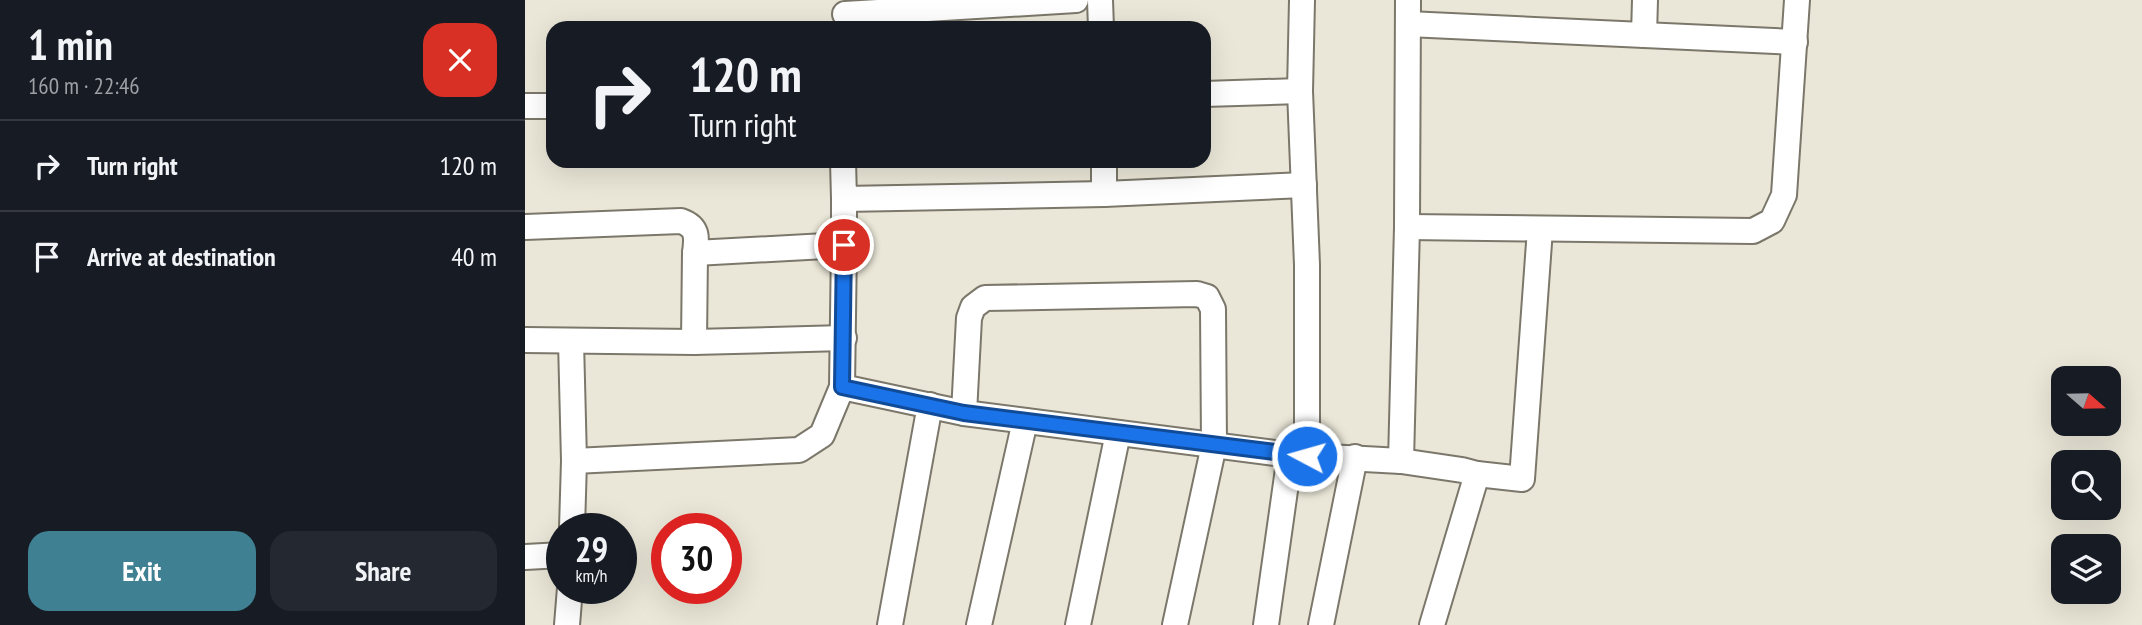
<!DOCTYPE html>
<meta charset="utf-8">
<style>
:root{--surface:#171b24;--page:#242831;--text:#f1f3f6;--muted:#9ea1a6;--line:#363941;--accent:#3f8092}
body{margin:0;font-family:"PT Sans Narrow",sans-serif;background:var(--page);color:var(--text);height:100vh;display:flex;flex-direction:column;font-size:26px;white-space:nowrap}
*{box-sizing:border-box;margin:0}
p{font-size:23px;color:var(--muted)}
.icon{flex:none;width:38px;height:38px;fill:none;stroke:currentColor;stroke-width:2;stroke-linecap:round;stroke-linejoin:round}
.map{position:relative;flex:1;overflow:hidden}
.side{display:flex;flex-direction:column;background:var(--surface);width:525px}
.side>*{flex:none}
.hud{position:absolute;left:21px;top:21px;width:665px;height:147px;border-radius:21px;box-shadow:0 7px 28px #0002;background:#171b24;color:var(--text);overflow:hidden}
.needle{width:46px;rotate:110deg}
.fabs{position:absolute;left:1526px;top:366px;display:grid;gap:14px}
.fabs a{display:grid;place-items:center;width:70px;height:70px;border-radius:14px;background:var(--surface);box-shadow:0 7px 28px #0002;font-size:35px}
.speed{position:absolute;left:21px;top:513px;display:flex;gap:14px;font-size:35px;font-weight:700;text-align:center}
.speed>*{display:grid;place-content:center;width:91px;height:91px;border-radius:50%;background:var(--surface);box-shadow:0 7px 28px #0002;line-height:1}
.speed small{font-size:18px;font-weight:400}
.speed .limit{border:10px solid #d22;background:#fff;color:#111}
.pin{position:absolute;display:grid;place-items:center;width:60px;height:60px;color:#fff;margin:-30px;border:4px solid #fff;border-radius:50%;box-shadow:0 2px 7px #0007}
.me{position:absolute;width:77px;margin:-38px;rotate:276deg;stroke-linejoin:round;filter:drop-shadow(0 0 5px #0008)}
.turn{display:flex;align-items:center;gap:24px;height:147px;padding:0 28px;font-size:32px}
.turn .icon{width:91px;height:91px;stroke-width:2.5}
.turn b{display:block;font-size:49px;line-height:60px}
.round{display:grid;place-items:center;flex:none;width:74px;height:74px;border-radius:21px;background:var(--page)}
.head{display:flex;align-items:center;justify-content:space-between;height:119px;padding:0 28px}
h1{font-size:42px;font-weight:700;line-height:52px}
.button{display:flex;gap:14px;margin-top:auto;padding:14px 28px}
.button a{flex:1;height:80px;border-radius:21px;background:var(--accent);color:#fff;font-size:28px;font-weight:700;line-height:80px;text-align:center}
.button a+a{background:var(--page);color:var(--text)}
ul{padding:0;list-style:none}
li{display:flex;align-items:center;gap:21px;height:91px;padding:0 28px;border-top:2px solid var(--line)}
li div{flex:1}
li b{display:block;font-size:26px}
li em{font-style:normal}
main{display:flex;flex:1;min-height:0}
.map>svg:first-child{display:block}
.lines{fill:none;stroke-linecap:round;stroke-linejoin:round}
.minor-casing{stroke:#7b776a;stroke-width:28}
.minor{stroke:#fff;stroke-width:24}
.route-casing{stroke:#114b97;stroke-width:18}
.route{stroke:#1a73e8;stroke-width:12}
</style>
<main>
<section class="side">
<div class="head"><div><h1>1 min</h1><p>160 m · 22:46</p></div><a class="round" style="background:#d93025;color:#fff"><svg class="icon" aria-label="close" viewBox="0 0 24 24"><path d="M6 6l12 12M18 6L6 18"/></svg></a></div>
<ul>
<li><svg class="icon" aria-label="right" viewBox="0 0 24 24"><path d="M7 20v-9h11M14 6l5 5-5 5"/></svg><div><b>Turn right</b></div><em>120 m</em></li>
<li><svg class="icon" aria-label="arrive" viewBox="0 0 24 24"><path d="M6 21V4h12l-3 4 3 4H6"/></svg><div><b>Arrive at destination</b></div><em>40 m</em></li>
</ul>
<div class="button"><a>Exit</a><a>Share</a></div>
</section>
<div class="map">
<svg width="1617" height="625" viewBox="0 0 1617 625">
<rect width="100%" height="100%" fill="#eae7d8"/>
<g class="lines">
<g class="minor-casing">
<g id="minor">
<path d="M575 0 576 28"/>
<path d="M777 0 775 91 782 265V456"/>
<path d="M320 14 551 0"/>
<path d="M883 24 1270 42"/>
<path d="M1119 35 1120 0"/>
<path d="M679 94 775 91"/>
<path d="M0 106H28"/>
<path d="M318 161 319 199 579 194 779 185"/>
<path d="M579 161V194"/>
<path d="M0 227 156 221C173 227 172 237 170 253L319 245V199"/>
<path d="M882 227 1228 231 1247 221 1259 195 1272 0"/>
<path d="M319 245 317 387 439 413 765 455 876 461 937 470 952 474 907 625"/>
<path d="M0 340 169 342 319 338"/>
<path d="M46 341 49 461"/>
<path d="M169 342 170 253"/>
<path d="M439 413 444 318 448 307 460 298 672 294 682 297 688 309 689 445 650 625"/>
<path d="M876 461 882 227 883 0"/>
<path d="M952 474 997 479 1015 229"/>
<path d="M47 528 49 461 274 450 297 435 317 387"/>
<path d="M0 557 37 555"/>
<path d="M42 625 45 588"/>
<path d="M365 625 405 405"/>
<path d="M454 625 500 421"/>
<path d="M553 625 593 433"/>
<path d="M741 625 765 455"/>
<path d="M796 625 830 457"/>
</g>
</g>
<use href="#minor" class="minor"/>
</g>
<g class="lines">
<g class="route-casing">
<path id="route" d="M319 245 317 387 439 413 782 456"/>
</g>
<use href="#route" class="route"/>
</g>
</svg>
<div class="fabs">
<a><svg class="needle" viewBox="-14 -14 28 28"><path d="M0-13l5 13h-10z" fill="#e53935"/><path d="M0 13l5-13h-10z" fill="#9ea1a6"/></svg></a>
<a><svg class="icon" aria-label="search" viewBox="0 0 24 24"><circle cx="10" cy="10" r="6"/><path d="M15 15l6 6"/></svg></a>
<a><svg class="icon" aria-label="layers" viewBox="0 0 24 24"><path d="M12 4l9 5-9 5-9-5zM3 14l9 5 9-5"/></svg></a>
</div>
<div class="speed"><div>29<small>km/h</small></div><div class="limit">30</div></div>
<div class="pin" style="left:319px;top:245px;background:#d93025"><svg class="icon" aria-label="arrive" viewBox="0 0 24 24"><path d="M6 21V4h12l-3 4 3 4H6"/></svg></div>
<svg class="me" style="left:782px;top:456px" viewBox="-20 -20 40 40"><circle r="17" fill="#1a73e8" stroke="#fff" stroke-width="3"/><path d="M0-11L8 9 0 5-8 9z" fill="#fff"/></svg>
<div class="hud">
<div class="turn"><svg class="icon" aria-label="right" viewBox="0 0 24 24"><path d="M7 20v-9h11M14 6l5 5-5 5"/></svg><div><b>120 m</b>Turn right</div></div>
</div>
</div>
</main>
